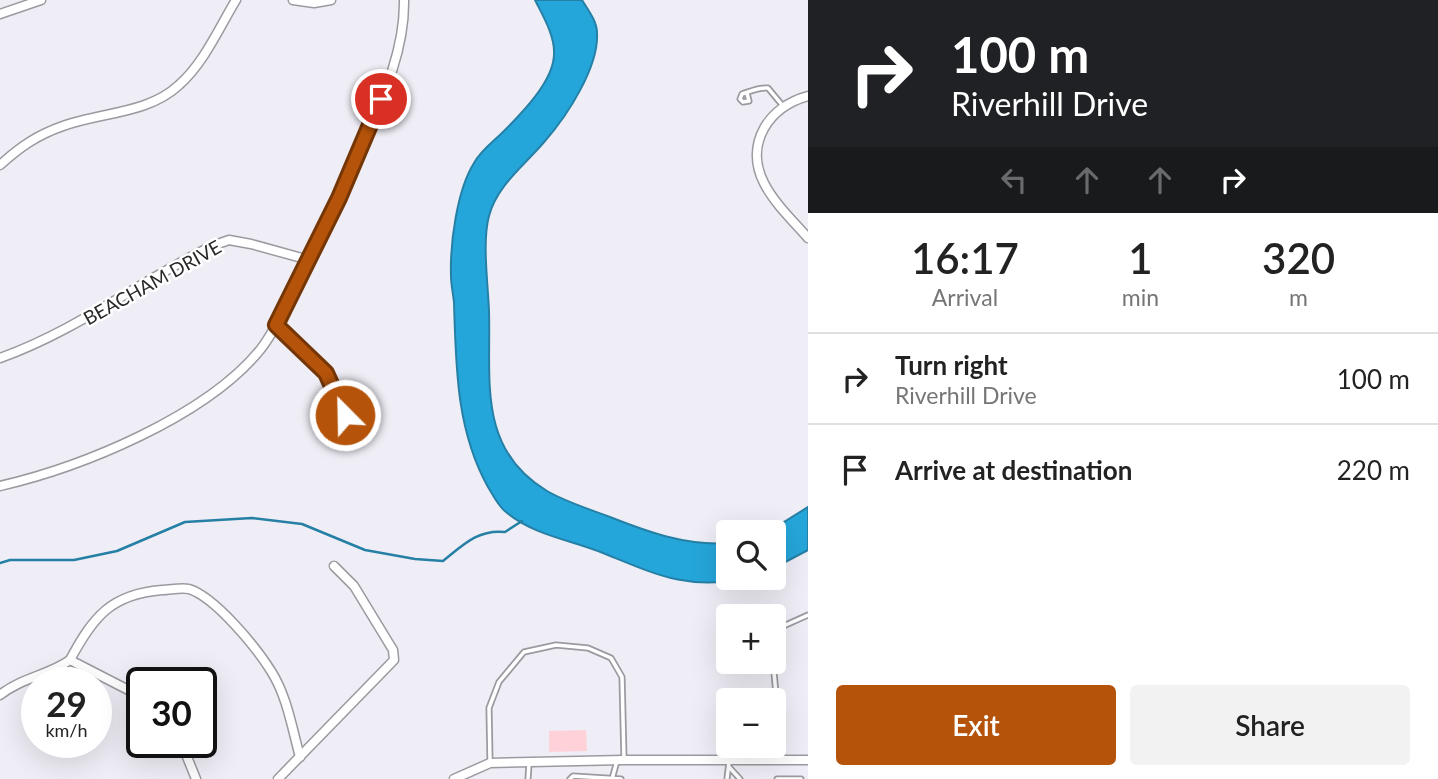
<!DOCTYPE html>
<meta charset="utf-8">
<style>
:root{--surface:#fff;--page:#f2f2f2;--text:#222;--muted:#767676;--line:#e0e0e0;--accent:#b45309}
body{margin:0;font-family:Lato,sans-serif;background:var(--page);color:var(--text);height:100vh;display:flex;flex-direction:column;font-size:26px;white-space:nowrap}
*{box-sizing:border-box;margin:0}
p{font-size:23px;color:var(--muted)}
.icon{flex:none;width:38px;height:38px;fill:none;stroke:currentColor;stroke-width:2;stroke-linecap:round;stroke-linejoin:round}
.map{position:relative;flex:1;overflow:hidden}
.details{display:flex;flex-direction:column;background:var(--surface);width:630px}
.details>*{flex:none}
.banner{background:#202124;color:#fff;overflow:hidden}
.controls{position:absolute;left:716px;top:520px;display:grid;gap:14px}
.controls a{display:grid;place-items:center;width:70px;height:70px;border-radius:7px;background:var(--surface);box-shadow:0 7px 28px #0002;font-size:35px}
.speed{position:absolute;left:21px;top:667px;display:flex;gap:14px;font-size:35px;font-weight:700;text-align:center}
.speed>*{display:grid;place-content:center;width:91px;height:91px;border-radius:50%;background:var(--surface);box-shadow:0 7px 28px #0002;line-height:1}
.speed small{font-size:18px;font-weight:400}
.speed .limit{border:4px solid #111;border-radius:10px;background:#fff;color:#111}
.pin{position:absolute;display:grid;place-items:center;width:60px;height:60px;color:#fff;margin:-30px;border:4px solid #fff;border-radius:50%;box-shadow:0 2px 7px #0007}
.me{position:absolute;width:77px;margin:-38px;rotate:337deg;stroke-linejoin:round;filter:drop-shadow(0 0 5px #0008)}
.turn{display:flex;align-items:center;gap:24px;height:147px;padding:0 28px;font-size:32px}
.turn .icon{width:91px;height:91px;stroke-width:2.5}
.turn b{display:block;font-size:49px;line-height:60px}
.lanes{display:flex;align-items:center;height:66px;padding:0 28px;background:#0003;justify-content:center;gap:35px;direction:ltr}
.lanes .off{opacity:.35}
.eta{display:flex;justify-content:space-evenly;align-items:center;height:119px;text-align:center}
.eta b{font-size:42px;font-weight:600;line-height:49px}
.action{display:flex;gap:14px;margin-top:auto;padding:14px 28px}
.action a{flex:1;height:80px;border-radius:7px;background:var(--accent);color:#fff;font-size:28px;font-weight:600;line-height:80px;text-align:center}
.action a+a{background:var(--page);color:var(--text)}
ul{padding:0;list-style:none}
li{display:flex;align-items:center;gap:21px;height:91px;padding:0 28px;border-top:2px solid var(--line)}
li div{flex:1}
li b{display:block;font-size:26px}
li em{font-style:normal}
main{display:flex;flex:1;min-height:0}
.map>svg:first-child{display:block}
.green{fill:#ffd2da}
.water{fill:#25a6da;stroke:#2680a6;stroke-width:2}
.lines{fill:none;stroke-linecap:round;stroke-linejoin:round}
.stream{stroke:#2680a6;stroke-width:2.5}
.lane-casing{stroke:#9c9aa1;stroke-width:7}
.street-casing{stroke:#9c9aa1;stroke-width:11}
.lane{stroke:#fff;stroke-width:3.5}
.street{stroke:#fff;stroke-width:8}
.route-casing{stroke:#753606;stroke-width:18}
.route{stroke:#b45309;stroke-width:12}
.labels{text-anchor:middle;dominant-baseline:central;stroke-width:5;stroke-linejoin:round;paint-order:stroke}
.street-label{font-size:19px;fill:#29292b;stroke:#fff}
</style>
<main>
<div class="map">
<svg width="808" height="779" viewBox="0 0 808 779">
<rect width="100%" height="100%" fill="#efedf5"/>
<path class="green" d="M586 730 587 751 549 752V731Z"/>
<g class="water">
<path d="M535 0H582C588 10 597 21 597 33 599 67 567 116 545 141 525 165 497 185 489 216 482 242 488 284 489 311 491 380 477 449 547 491 566 502 589 509 610 517 648 532 686 546 728 543V578H745C688 591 655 574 603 553 571 540 533 535 506 512 498 506 493 495 488 487 456 430 456 365 454 302 453 293 451 284 451 276 450 243 457 190 474 163 481 150 493 142 503 132 521 114 554 81 554 54 555 36 543 16 535 0Z"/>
<path d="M808 507V550L774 568V532H768Z"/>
</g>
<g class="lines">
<path class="stream" d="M0 563 10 560H74L117 551 185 522 252 518 302 524 365 550 415 559 443 561C463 545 478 529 505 532L522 521"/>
<g class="lane-casing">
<g id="lane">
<path d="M747 93 749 101 743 102 740 99 742 94C751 91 759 87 768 88L783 106"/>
<path d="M774 641 779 628 808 615"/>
<path d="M773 662 782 758"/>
<path d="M490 761 489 708 499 682 524 652 556 645 588 648 611 658 622 677 624 759"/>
<path d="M729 767 740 779"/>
<path d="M528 779 529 764"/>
<path d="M570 779 573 776 621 779"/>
<path d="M612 779 617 761"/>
<path d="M727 779 729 762"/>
<path d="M777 779H801"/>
</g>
</g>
<g class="street-casing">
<g id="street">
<path d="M293 0 314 3 331 0"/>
<path d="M0 14 41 0"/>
<path d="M808 96C769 106 744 144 764 183 774 203 793 221 808 238"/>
<path d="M0 165C20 147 37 135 63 126 101 112 148 114 179 85 204 63 219 28 236 0"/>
<path d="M276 325 326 373 351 432"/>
<path d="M0 358C76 331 140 281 212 246L229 240 251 244 309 260"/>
<path d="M0 486C82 467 205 417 260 350 275 331 285 307 296 285 317 244 337 203 355 161 377 109 405 57 404 0"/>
<path d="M70 660C93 617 111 594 162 590 170 590 181 587 189 589 215 597 256 647 271 671 287 696 292 728 300 757"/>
<path d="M0 695C21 678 49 675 70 660L142 697"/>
<path d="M181 742 196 779"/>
<path d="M278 779 394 660 393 650 354 586 334 566"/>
<path d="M454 779 490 763 624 760H808"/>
</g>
</g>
<use href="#lane" class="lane"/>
<use href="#street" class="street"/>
</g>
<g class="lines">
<g class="route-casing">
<path id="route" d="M345 415 326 373 276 325 339 198 381 99"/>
</g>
<use href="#route" class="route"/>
</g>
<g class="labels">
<g class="street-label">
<text transform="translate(152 282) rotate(-29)">BEACHAM DRIVE</text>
</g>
</g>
</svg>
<div class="controls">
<a><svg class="icon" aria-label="search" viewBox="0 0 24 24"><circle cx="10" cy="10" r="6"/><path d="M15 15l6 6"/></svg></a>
<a>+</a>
<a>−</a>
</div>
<div class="speed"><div>29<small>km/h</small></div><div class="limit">30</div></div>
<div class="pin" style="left:381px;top:99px;background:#d93025"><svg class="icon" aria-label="arrive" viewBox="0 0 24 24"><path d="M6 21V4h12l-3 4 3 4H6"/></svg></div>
<svg class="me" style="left:345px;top:415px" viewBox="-20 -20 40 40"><circle r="17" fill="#b45309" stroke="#fff" stroke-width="3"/><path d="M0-11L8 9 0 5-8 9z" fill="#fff"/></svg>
</div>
<section class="details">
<div class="banner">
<div class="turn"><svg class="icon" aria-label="right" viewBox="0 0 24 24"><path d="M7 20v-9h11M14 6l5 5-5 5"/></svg><div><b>100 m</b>Riverhill Drive</div></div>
<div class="lanes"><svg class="icon off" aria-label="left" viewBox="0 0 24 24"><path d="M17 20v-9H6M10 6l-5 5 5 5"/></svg><svg class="icon off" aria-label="ahead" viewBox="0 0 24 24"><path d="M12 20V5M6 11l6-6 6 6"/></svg><svg class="icon off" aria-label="ahead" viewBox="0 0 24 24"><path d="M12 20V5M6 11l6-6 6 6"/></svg><svg class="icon" aria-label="right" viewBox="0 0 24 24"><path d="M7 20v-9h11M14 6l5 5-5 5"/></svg></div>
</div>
<div class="eta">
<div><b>16:17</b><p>Arrival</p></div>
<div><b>1</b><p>min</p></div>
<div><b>320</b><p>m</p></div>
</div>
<ul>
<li><svg class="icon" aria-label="right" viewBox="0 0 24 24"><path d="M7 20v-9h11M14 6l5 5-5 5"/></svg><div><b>Turn right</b><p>Riverhill Drive</p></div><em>100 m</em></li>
<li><svg class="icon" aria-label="arrive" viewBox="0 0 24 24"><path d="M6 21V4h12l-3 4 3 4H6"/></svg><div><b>Arrive at destination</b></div><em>220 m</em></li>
</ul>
<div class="action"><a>Exit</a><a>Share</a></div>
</section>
</main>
